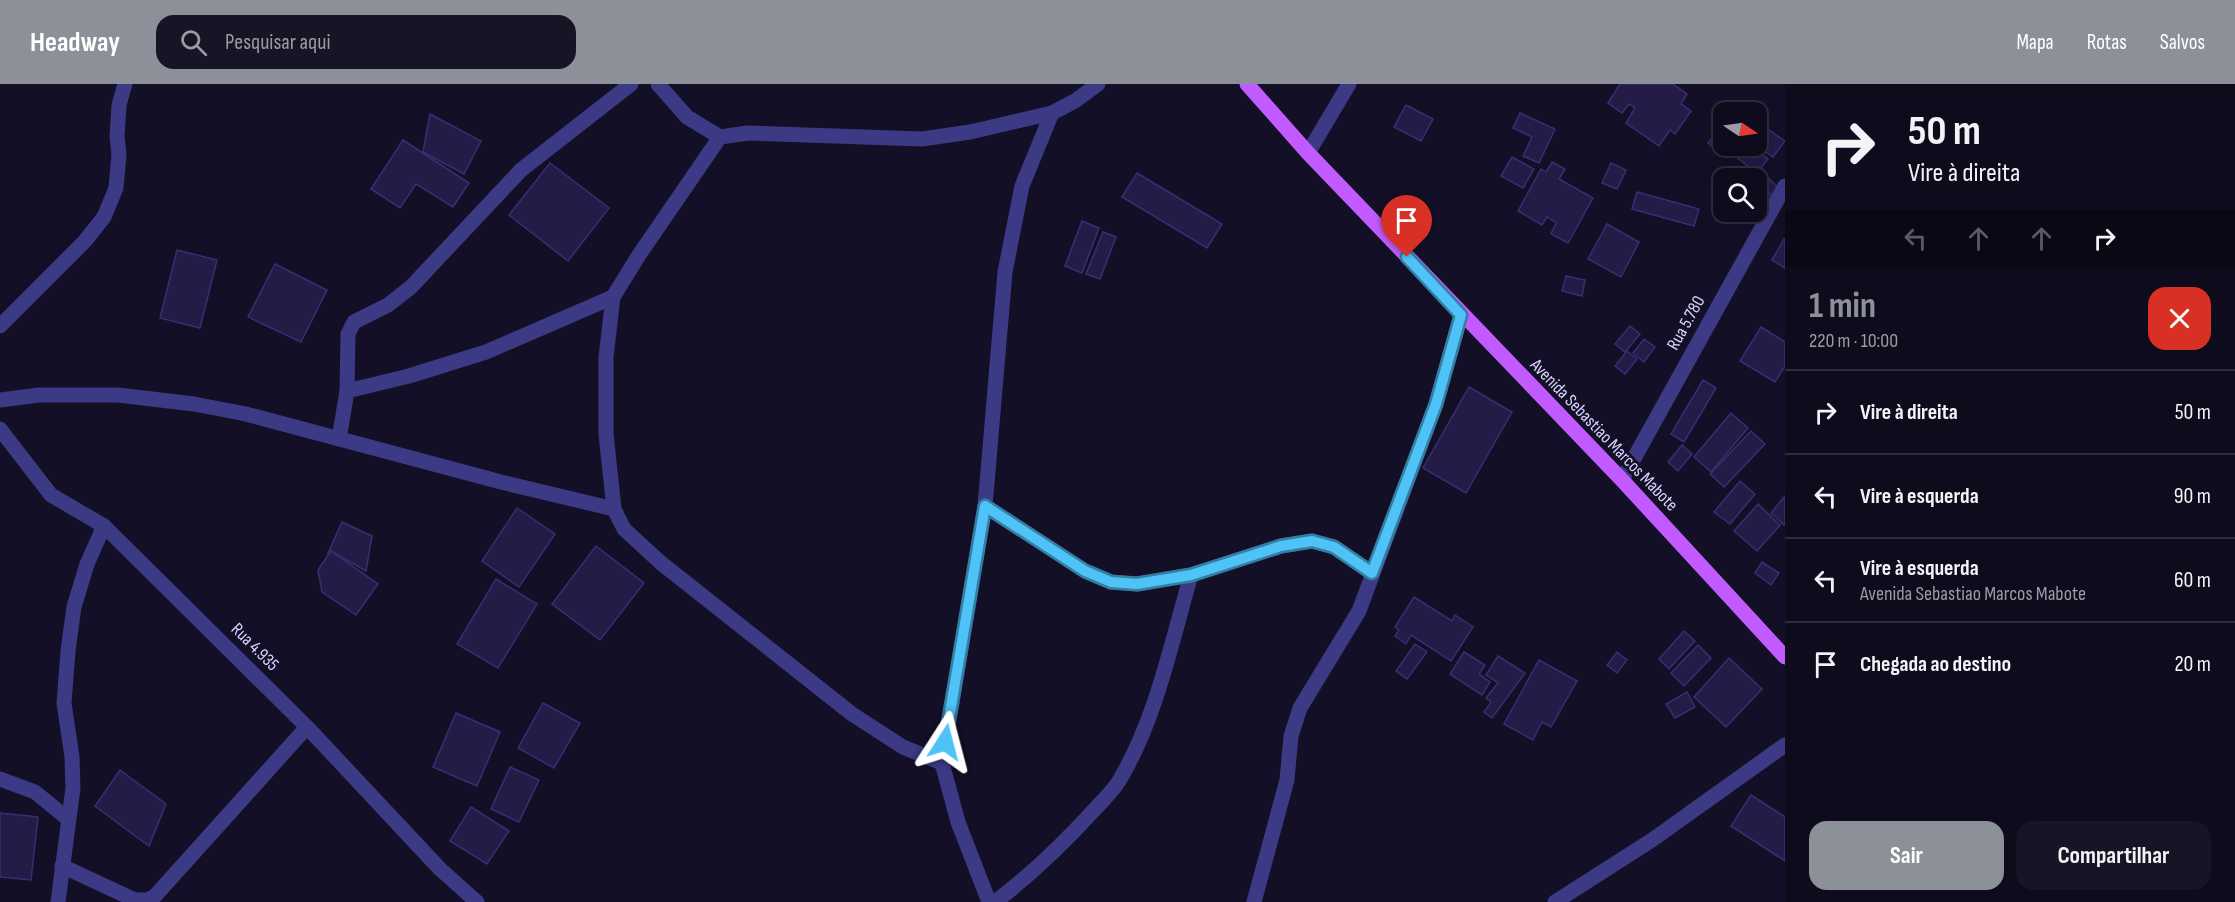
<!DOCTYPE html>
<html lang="pt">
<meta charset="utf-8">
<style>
:root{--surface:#0e0b1c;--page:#171425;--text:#f1f3f6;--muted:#9b9ba3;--line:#2e2b3b;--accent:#8c9099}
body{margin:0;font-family:"Sofia Sans Condensed",sans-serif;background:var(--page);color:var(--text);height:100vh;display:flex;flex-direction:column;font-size:22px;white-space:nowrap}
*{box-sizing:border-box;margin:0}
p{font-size:20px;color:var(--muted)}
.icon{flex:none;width:33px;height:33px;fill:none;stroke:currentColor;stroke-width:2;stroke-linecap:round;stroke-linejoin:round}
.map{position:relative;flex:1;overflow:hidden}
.details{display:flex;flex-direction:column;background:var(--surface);width:450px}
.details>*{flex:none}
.top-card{background:#0e0b1c;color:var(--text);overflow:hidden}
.needle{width:39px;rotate:103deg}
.controls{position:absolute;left:1713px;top:18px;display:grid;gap:12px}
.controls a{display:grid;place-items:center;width:54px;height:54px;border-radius:12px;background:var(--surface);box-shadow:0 6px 24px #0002,0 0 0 2px var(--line);font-size:30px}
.pin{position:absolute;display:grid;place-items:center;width:51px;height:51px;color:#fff;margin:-62px -26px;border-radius:50% 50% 50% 0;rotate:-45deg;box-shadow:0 0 6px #0007}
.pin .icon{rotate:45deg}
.me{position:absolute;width:66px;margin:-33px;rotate:9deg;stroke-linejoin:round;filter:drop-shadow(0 0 4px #0008)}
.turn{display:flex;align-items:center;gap:21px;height:126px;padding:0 24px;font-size:27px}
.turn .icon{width:78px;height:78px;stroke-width:2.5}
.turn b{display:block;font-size:42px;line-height:51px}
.lanes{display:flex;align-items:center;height:57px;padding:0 24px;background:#0003;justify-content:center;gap:30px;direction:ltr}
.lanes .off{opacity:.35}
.round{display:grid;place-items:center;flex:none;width:63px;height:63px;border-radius:18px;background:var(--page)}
.head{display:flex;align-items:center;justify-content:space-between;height:102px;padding:0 24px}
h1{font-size:36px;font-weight:700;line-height:45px;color:var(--accent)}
.primary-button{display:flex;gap:12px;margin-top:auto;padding:12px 24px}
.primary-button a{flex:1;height:69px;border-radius:18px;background:var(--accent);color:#fff;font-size:24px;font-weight:700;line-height:69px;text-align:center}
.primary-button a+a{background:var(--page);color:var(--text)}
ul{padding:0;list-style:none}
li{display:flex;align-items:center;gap:18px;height:84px;padding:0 24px;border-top:2px solid var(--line)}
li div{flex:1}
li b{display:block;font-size:22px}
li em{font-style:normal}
header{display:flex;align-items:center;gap:36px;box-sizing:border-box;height:84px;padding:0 30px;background:var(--accent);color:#fff}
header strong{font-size:28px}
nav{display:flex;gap:33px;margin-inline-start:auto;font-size:21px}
.search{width:420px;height:54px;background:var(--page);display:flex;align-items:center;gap:15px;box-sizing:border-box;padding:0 21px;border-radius:18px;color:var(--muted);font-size:22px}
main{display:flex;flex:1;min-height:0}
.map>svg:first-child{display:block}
.building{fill:#241b47;stroke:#3b2d73;stroke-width:1.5}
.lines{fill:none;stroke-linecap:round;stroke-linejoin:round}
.minor{stroke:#3d3a85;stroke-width:15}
.major{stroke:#c25bff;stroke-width:15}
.route-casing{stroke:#337fa1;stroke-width:15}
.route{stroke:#4fc3f7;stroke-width:10}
.labels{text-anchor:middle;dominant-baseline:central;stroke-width:6;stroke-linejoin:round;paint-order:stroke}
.street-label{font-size:18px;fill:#d9d4ff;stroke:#130f26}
</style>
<header>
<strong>Headway</strong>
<div class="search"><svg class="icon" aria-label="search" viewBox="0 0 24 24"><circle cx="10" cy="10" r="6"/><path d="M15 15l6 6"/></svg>Pesquisar aqui</div>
<nav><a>Mapa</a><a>Rotas</a><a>Salvos</a></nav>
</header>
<main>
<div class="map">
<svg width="1785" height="818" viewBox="0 0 1785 818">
<rect width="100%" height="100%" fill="#130f26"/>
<g class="building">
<path d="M1620 0H1673L1687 10 1681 20 1691 27 1675 50 1670 46 1659 62 1626 39 1635 24 1629 20 1622 29 1608 19Z"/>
<path d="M1406 21 1433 35 1421 57 1394 43Z"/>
<path d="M1520 29 1555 45 1539 79 1523 72 1532 53 1513 44Z"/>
<path d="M430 30 481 57 464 90 423 68Z"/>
<path d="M1724 40V62H1725L1720 69 1708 59Z"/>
<path d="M1769 46 1785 57 1773 73 1758 62Z"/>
<path d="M403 56 469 99 453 123 416 100 400 124 371 105Z"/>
<path d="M1731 62H1750L1768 75 1757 89 1727 66Z"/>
<path d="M1512 73 1534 85 1523 104 1501 92Z"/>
<path d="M1552 78 1565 85 1559 95 1593 114 1568 159 1551 150 1556 139 1547 133 1542 141 1518 127 1541 85 1546 88Z"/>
<path d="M550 79 609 124 568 177 509 131Z"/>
<path d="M1611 79 1626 86 1617 105 1602 99Z"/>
<path d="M1137 89 1222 140 1207 164 1122 113Z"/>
<path d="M1768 94 1781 106 1760 129 1756 126V108L1758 107 1766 114 1770 110 1761 102Z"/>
<path d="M1637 108 1699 125 1694 142 1632 125Z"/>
<path d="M1082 137 1099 144 1082 189 1065 182Z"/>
<path d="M1607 140 1639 158 1621 193 1588 175Z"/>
<path d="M1103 148 1116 153 1100 195 1086 190Z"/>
<path d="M1784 155H1785V184L1772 176Z"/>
<path d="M177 166 217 176 200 244 160 234Z"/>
<path d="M275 180 327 206 301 258 248 233Z"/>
<path d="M1566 192 1585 196 1582 212 1562 207Z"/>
<path d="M1630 242 1640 250 1625 268 1615 260Z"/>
<path d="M1761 243 1785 258V282L1775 298 1740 277Z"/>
<path d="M1644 255 1655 263 1644 278 1633 269Z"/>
<path d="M1627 267 1637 275 1625 290 1615 282Z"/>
<path d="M1703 296 1716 304 1684 358 1671 350Z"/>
<path d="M1469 303 1512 328 1466 409 1423 384Z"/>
<path d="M1731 329 1748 344 1711 388 1694 373Z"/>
<path d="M1751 347 1765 360 1724 403 1710 390Z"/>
<path d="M1682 361 1692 370 1678 387 1668 378Z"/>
<path d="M1740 397 1755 410 1730 440 1714 428Z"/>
<path d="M1785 412V440L1784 441 1771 429Z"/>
<path d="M1758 420 1780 441 1757 467 1734 447Z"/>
<path d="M517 424 555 450 519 503 482 477Z"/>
<path d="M342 438 372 452 366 487 331 467 328 469Z"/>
<path d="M596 462 644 499 600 556 552 520Z"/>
<path d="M331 467 378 500 356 531 322 508 318 486Z"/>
<path d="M1762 478 1779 489 1771 501 1755 489Z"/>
<path d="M496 495 537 520 498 584 457 560Z"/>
<path d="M1414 513 1452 537 1455 531 1473 543 1451 577 1411 551 1406 560 1395 552 1399 546 1395 543Z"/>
<path d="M1684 547 1695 557 1669 585 1659 575Z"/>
<path d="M1415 560 1427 568 1407 595 1396 587Z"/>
<path d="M1698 561 1711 574 1684 602 1671 589Z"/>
<path d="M1464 568 1485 581 1479 590 1490 598 1482 611 1450 590Z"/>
<path d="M1617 568 1627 576 1617 589 1607 581Z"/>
<path d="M1498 572 1525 589 1492 634 1484 628 1491 618 1486 614 1498 599 1486 591Z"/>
<path d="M1729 574 1762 605 1726 643 1694 613Z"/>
<path d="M1539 576 1577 597 1551 643 1542 638 1533 656 1504 640Z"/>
<path d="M1687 608 1695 623 1675 634 1666 620Z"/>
<path d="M543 619 580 639 554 684 518 664Z"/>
<path d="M456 629 500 648 477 702 433 683Z"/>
<path d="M510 683 539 696 519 738 491 725Z"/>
<path d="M120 686 166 720 149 762 95 722Z"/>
<path d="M1751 711 1785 733V777L1731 742Z"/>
<path d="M471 723 509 747 487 780 450 757Z"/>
<path d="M0 729 38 733 31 796 0 793Z"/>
</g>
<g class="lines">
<g class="minor">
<path d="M658 0 687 33 720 53"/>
<path d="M1308 69 1349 0"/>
<path d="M0 242 85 157 104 133 116 104 119 71 117 52 119 21 125 0"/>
<path d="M347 307 409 292 486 268 613 213"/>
<path d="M0 316 39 311H118L194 320 246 330 501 398 614 425"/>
<path d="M0 345 51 411 104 442 307 643 440 785 477 818"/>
<path d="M339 355 347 307 348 250 354 238 388 221 411 203 521 86 631 0"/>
<path d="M1622 396 1785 102"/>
<path d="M985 422 1085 487 1111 498 1137 500 1191 491 1281 462 1312 457 1334 463 1372 489"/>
<path d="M942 679 903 663 852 630 661 479 624 445 614 425 606 350V273L613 213 639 171 720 53 748 49 922 55 970 48 1052 29 1075 17 1098 0"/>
<path d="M0 695 35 708 68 735"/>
<path d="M62 782 135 816H148L155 812 307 643"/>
<path d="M58 818 73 704 72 673 64 619 68 567 74 523 87 480 104 442"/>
<path d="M989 818 958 738 942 679 985 422 1005 188 1022 102 1052 29"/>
<path d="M995 818C1032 790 1064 759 1095 725 1103 716 1113 707 1119 697 1156 635 1171 560 1191 491"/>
<path d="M1254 818 1287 696 1291 652 1300 624 1359 527 1436 320 1461 231"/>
<path d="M1555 818 1652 756 1785 661"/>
</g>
<path class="major" d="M1247 0 1308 69 1622 396 1785 573"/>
</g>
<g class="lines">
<g class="route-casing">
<path id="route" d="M945 658 985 422 1085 487 1111 498 1137 500 1191 491 1281 462 1312 457 1334 463 1372 489 1436 320 1461 231 1407 173"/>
</g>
<use href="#route" class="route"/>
</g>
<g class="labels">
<g class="street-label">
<text transform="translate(1686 239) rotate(-61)">Rua 5.780</text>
<text transform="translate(1604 351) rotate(46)">Avenida Sebastiao Marcos Mabote</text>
<text transform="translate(255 563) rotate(45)">Rua 4.935</text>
</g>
</g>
</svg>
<div class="controls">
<a><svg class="needle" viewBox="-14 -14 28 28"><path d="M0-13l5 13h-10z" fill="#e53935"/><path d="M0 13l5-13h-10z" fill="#9b9ba3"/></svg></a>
<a><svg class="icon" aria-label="search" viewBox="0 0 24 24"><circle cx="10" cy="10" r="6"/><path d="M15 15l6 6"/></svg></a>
</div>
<div class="pin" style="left:1407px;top:173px;background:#d93025"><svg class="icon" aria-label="arrive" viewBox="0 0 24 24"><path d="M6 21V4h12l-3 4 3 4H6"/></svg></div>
<svg class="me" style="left:945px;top:658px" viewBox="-20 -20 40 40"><path d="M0-17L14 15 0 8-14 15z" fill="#4fc3f7" stroke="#fff" stroke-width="4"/></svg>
</div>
<section class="details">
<div class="top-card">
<div class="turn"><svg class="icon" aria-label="right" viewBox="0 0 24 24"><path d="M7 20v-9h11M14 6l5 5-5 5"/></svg><div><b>50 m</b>Vire à direita</div></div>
<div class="lanes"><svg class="icon off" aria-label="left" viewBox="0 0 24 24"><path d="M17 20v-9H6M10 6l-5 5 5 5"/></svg><svg class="icon off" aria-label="ahead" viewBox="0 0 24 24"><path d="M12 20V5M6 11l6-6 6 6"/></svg><svg class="icon off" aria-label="ahead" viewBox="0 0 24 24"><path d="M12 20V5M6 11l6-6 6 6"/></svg><svg class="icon" aria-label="right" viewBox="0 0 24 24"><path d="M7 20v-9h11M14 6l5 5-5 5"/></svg></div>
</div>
<div class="head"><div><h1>1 min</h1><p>220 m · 10:00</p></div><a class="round" style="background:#d93025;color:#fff"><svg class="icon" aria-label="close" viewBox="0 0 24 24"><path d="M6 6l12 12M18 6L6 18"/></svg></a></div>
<ul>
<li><svg class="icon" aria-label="right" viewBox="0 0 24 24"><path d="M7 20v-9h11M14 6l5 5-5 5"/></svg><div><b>Vire à direita</b></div><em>50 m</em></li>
<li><svg class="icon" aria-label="left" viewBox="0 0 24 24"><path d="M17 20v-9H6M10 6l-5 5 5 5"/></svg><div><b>Vire à esquerda</b></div><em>90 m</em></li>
<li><svg class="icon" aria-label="left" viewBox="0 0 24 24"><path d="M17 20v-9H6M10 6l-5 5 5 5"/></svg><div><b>Vire à esquerda</b><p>Avenida Sebastiao Marcos Mabote</p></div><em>60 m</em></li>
<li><svg class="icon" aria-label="arrive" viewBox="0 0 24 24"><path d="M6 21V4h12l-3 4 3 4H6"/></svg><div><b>Chegada ao destino</b></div><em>20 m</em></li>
</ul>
<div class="primary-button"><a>Sair</a><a>Compartilhar</a></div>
</section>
</main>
